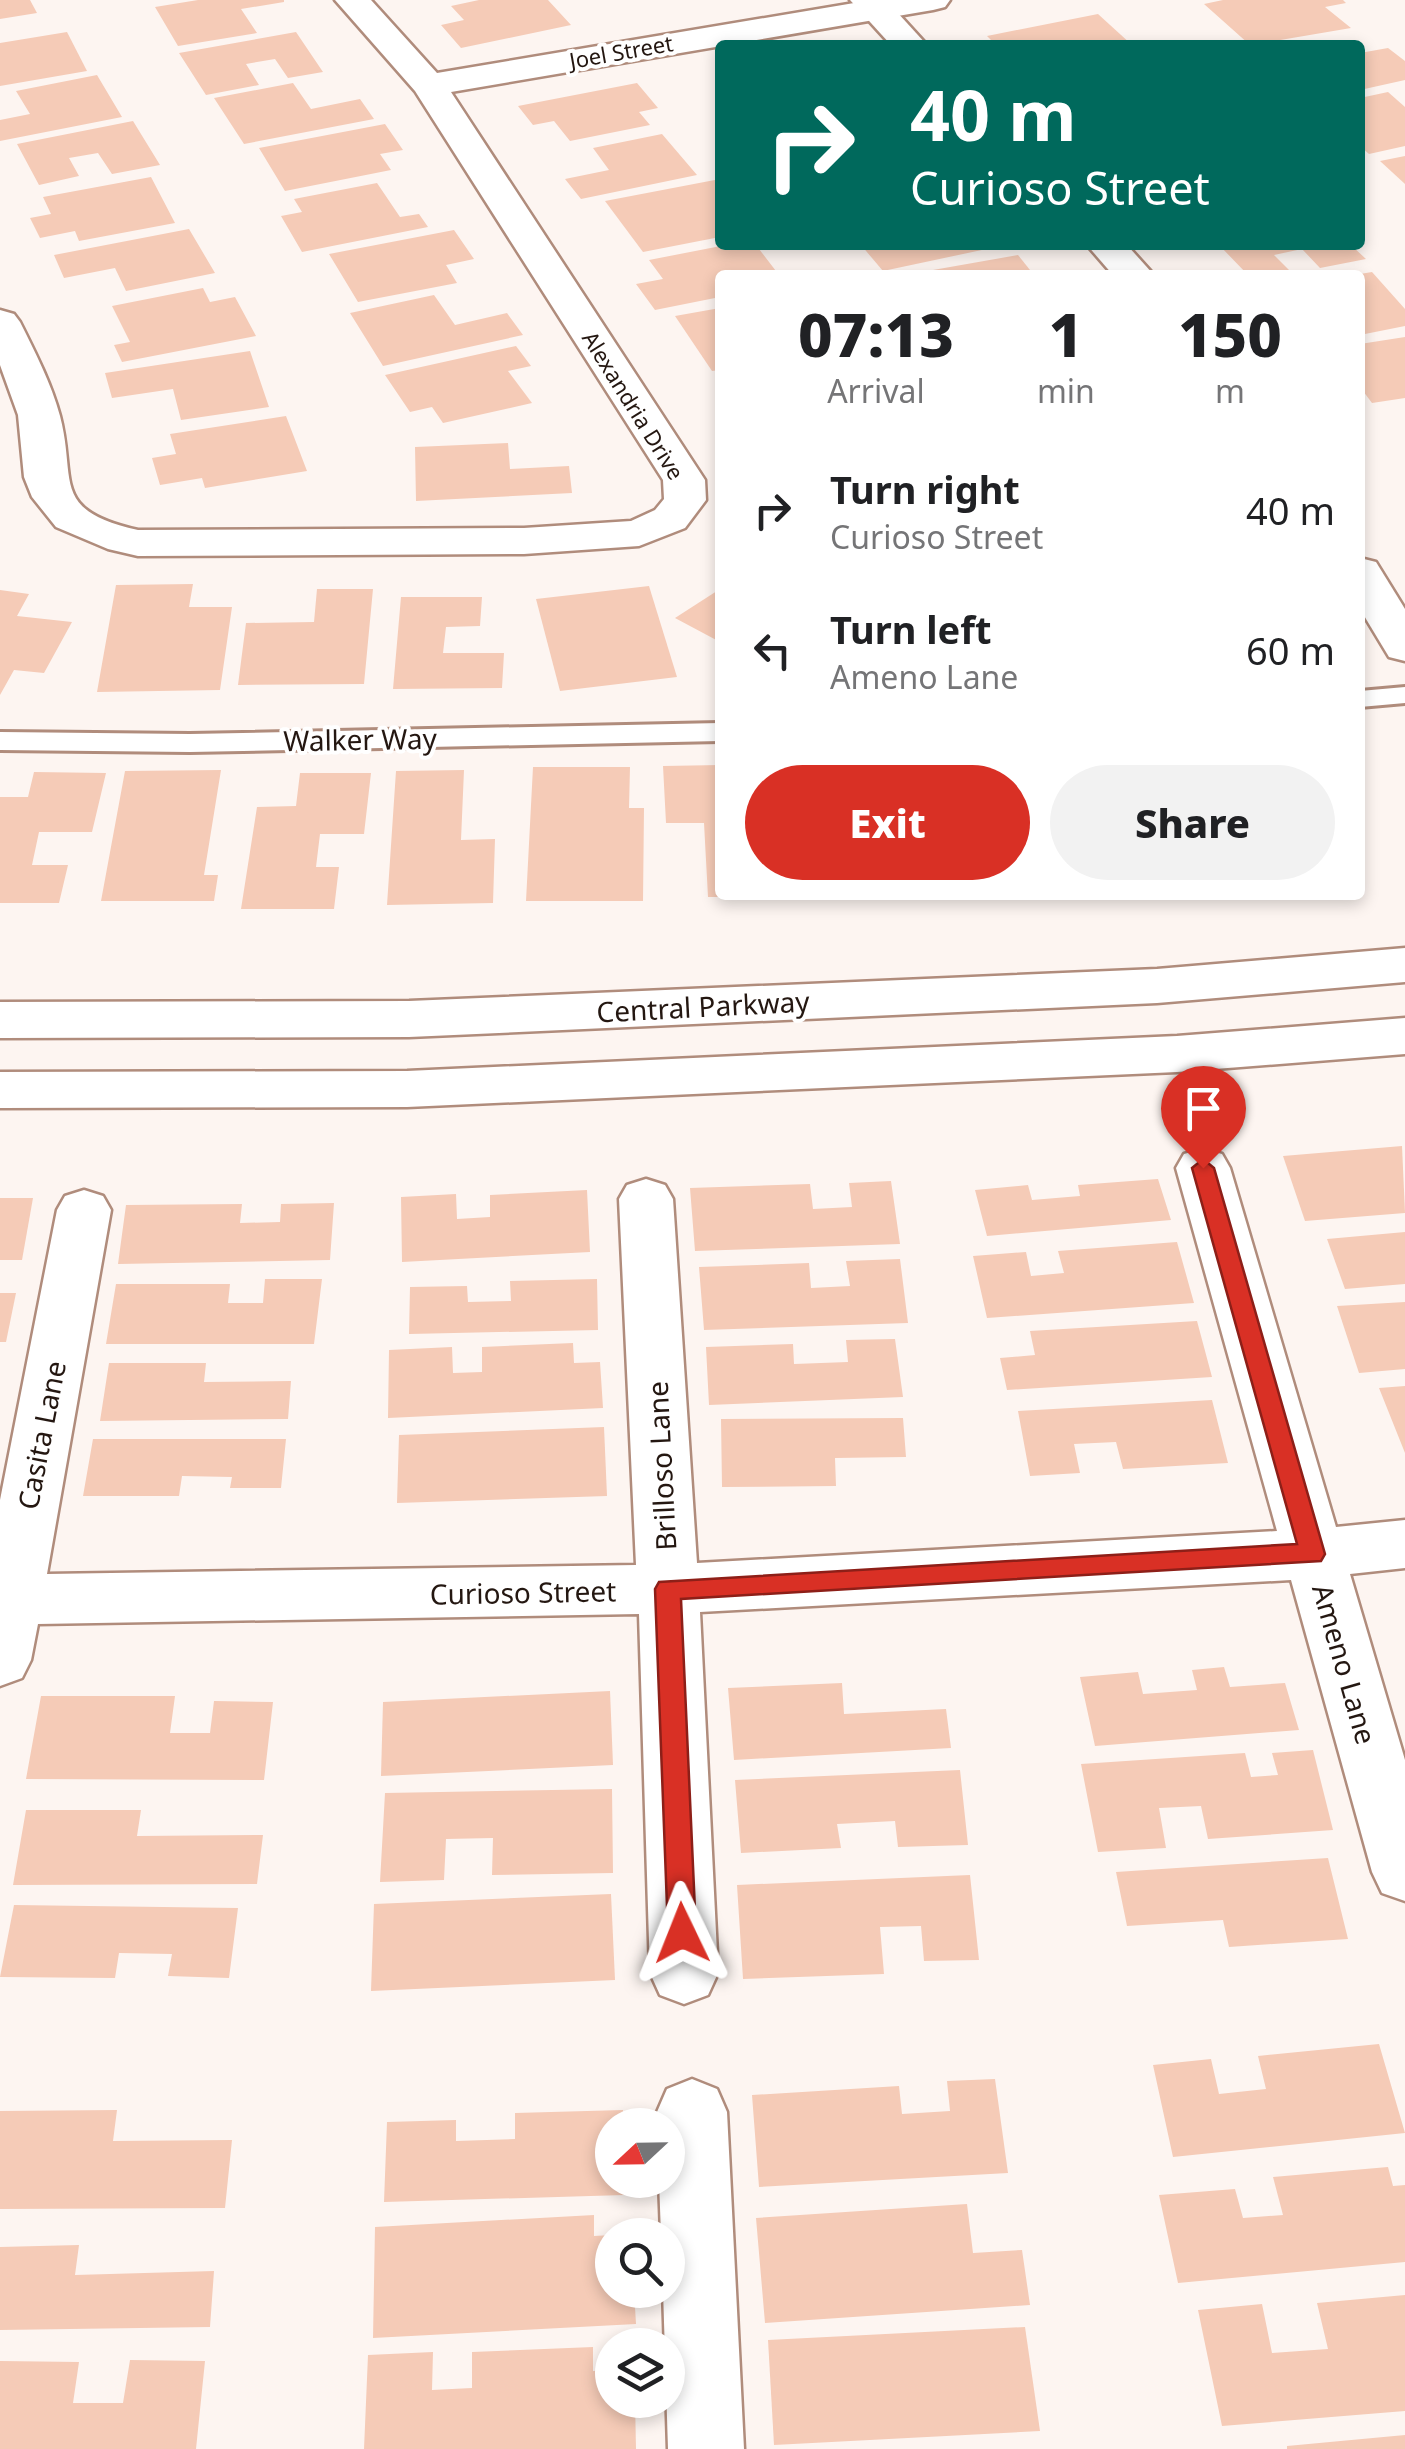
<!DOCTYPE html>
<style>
:root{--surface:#fff;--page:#f2f2f2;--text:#202124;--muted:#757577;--accent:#d93025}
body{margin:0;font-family:"Noto Sans",sans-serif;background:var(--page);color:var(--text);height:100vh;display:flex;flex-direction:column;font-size:38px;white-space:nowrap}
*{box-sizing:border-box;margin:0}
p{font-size:32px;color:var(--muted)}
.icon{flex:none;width:55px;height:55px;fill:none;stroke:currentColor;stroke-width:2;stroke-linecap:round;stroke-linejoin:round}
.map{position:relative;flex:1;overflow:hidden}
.drawer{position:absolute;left:715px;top:270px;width:650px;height:630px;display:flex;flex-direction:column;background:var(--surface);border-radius:10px;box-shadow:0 5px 15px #0003}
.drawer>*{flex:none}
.guide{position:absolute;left:715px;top:40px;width:650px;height:210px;border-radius:10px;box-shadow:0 5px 15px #0003;background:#00695c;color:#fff;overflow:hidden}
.needle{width:65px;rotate:248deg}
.fabs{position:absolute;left:595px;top:2108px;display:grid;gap:20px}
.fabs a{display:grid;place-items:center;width:90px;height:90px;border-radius:50%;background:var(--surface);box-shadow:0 5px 15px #0003;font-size:50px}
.pin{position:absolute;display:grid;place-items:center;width:85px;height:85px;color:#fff;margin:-102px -42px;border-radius:50% 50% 50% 0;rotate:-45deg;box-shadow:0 0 10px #0007}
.pin .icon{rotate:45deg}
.me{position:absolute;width:110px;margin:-55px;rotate:358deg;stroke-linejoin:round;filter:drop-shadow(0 0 8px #0008)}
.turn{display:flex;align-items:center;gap:35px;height:210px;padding:0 30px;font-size:45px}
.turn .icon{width:130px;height:130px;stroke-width:2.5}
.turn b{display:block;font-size:70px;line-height:85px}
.eta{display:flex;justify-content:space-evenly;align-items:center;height:170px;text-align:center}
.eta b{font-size:60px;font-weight:800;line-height:70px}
.cta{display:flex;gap:20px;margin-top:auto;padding:20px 30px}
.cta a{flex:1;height:115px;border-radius:60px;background:var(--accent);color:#fff;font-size:40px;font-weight:800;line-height:115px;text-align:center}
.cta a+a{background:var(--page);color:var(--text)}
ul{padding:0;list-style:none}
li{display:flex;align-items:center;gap:30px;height:140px;padding:0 30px}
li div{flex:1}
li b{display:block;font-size:38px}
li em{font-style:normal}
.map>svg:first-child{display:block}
.building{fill:#f5cbb7}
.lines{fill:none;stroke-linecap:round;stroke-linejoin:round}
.service-casing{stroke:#b08c7c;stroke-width:6}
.minor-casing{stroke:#b08c7c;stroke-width:5}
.tertiary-casing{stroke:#b08c7c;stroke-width:5}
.secondary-casing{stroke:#b08c7c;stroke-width:5}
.service{fill:#fff;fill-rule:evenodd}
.minor{fill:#fff;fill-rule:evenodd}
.tertiary{fill:#fff;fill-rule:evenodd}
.secondary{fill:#fff;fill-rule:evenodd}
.route{fill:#d93025;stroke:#8d1f18;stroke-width:2.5}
.labels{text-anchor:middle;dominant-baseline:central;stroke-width:8;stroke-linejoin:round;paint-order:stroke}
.far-street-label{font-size:22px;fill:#241711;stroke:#fff}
.street-label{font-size:28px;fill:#241711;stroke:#fff}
</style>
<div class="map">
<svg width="1405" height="2449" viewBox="0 0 1405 2449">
<rect width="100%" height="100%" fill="#fdf5f1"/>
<g class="building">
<path d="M0 0H30L37 13 0 19Z"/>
<path d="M198 0H284V2L241 9 257 33 178 46 155 7Z"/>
<path d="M479 0H548L571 25 461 48 441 25 464 20 451 6Z"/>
<path d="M1223 0H1343L1346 3 1325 7 1351 28 1250 45 1204 4Z"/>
<path d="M1098 14 1132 45H996L987 36Z"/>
<path d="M67 32 87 71 0 86V43Z"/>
<path d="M296 32 323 72 288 78 275 59 246 64 259 85 206 95 179 53Z"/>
<path d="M1388 48 1405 61V80L1360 90V53Z"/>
<path d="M97 75 122 117 0 141V120L30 114 16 91Z"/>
<path d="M293 83 311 109 360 99 374 119 244 144 214 98Z"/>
<path d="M637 83 658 108 639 112 650 125 570 141 554 121 533 125 518 106Z"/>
<path d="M1388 92 1405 107V146L1369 154 1360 146V98Z"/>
<path d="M133 121 160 165 112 174 98 153 69 158 79 176 39 185 17 144Z"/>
<path d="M385 124 403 150 380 154 391 170 285 191 259 148Z"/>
<path d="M662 134 697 175 581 199 565 179 609 170 593 148Z"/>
<path d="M1405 156V184L1380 161Z"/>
<path d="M151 177 175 223 79 241 75 231 40 238 30 218 51 214 43 197Z"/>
<path d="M720 179V237L643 252 605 201Z"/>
<path d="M377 183 400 217 419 214 428 227 302 252 281 216 302 212 294 199Z"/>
<path d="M189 229 215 273 126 291 115 268 64 278 54 255Z"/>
<path d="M454 230 474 259 446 265 457 283 358 302 329 254Z"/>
<path d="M726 245H756L779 275H720V297L655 310 636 284 663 279 649 260Z"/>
<path d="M861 245H996V247L883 271Z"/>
<path d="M1219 245H1351L1366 259 1320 268 1302 249 1274 255 1294 275H1248Z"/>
<path d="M1018 255 1034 275H917L916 273Z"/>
<path d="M1372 272 1405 309V326L1360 335V274Z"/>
<path d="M203 288 210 302 235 297 256 336 122 362 114 345 130 342 112 306Z"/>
<path d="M434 295 455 325 507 313 523 335 383 366 350 313Z"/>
<path d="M720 308V370L712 371 675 316Z"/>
<path d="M1405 337V398L1372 403 1360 387V344Z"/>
<path d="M516 346 531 366 508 371 532 403 443 423 432 407 410 412 385 375Z"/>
<path d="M250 351 269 407 181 420 173 389 112 398 105 373Z"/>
<path d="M286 416 307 471 205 488 202 478 160 485 152 458 176 454 170 434Z"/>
<path d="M508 443 510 469 569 466 572 493 416 501 415 447Z"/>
<path d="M193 584 189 607H232L220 690 97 692 116 585Z"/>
<path d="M649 586 677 677 560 691 536 599Z"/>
<path d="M317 589H373L364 684 238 685 246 623 314 622Z"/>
<path d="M720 589V642L675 618Z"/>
<path d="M0 590 29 594 17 616 72 622 44 673 14 670 0 695Z"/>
<path d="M401 597H482L480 626 446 627 443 653H504L502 688 393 689Z"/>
<path d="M720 765V897H708L704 823H666L663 766Z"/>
<path d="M533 767H630L629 808H644L643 901H526Z"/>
<path d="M221 770 204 875H218L214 901H101L125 771Z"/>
<path d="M464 770 461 840 495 839 493 903 387 905 396 771Z"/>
<path d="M34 772 106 773 92 832H39L32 865H68L59 903H0V797H28Z"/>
<path d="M300 773H371L364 834H320L316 867H339L334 909H241L257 807 296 806Z"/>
<path d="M1402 1146 1405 1213 1305 1221 1283 1156Z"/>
<path d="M1158 1179 1171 1220 987 1236 975 1190 1028 1185 1032 1200 1080 1196 1078 1185Z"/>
<path d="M891 1181 900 1244 695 1251 690 1188 810 1184 813 1209 852 1207 849 1183Z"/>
<path d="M587 1190 590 1252 402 1262 401 1197 456 1194 457 1219 490 1217V1195Z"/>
<path d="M0 1198H33L22 1260H0Z"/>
<path d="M334 1203 330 1260 118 1264 126 1205 242 1204 240 1223 280 1222 281 1204Z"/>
<path d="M1405 1232V1284L1345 1289 1327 1239Z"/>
<path d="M1177 1242 1194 1303 987 1318 973 1256 1026 1252 1031 1276 1064 1273 1058 1251Z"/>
<path d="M900 1259 908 1323 704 1330 699 1267 809 1263 811 1288 850 1286 846 1261Z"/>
<path d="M265 1279H322L314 1344H106L116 1284H230L228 1303H263Z"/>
<path d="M597 1279 598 1330 409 1334 410 1287 467 1286 468 1302 511 1301 510 1281Z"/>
<path d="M0 1293H16L6 1342H0Z"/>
<path d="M1405 1302V1369L1359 1373 1337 1306Z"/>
<path d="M1197 1321 1212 1377 1007 1390 1000 1358 1035 1355 1030 1331Z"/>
<path d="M895 1339 903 1397 709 1405 706 1347 793 1344 794 1364 848 1362 846 1340Z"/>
<path d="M573 1343 574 1363 600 1362 603 1408 388 1418 389 1350 452 1347 453 1373 482 1372V1347Z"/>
<path d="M109 1363H206L204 1382 291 1381 288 1419 100 1421Z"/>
<path d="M1405 1386V1453L1379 1388Z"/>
<path d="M1212 1400 1228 1463 1123 1469 1116 1442 1074 1444 1080 1473 1030 1476 1018 1411Z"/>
<path d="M903 1418 906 1457 835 1458 836 1486 722 1487 721 1419Z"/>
<path d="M604 1427 607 1496 397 1503 399 1435Z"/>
<path d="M93 1439H286L281 1488H230L232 1477 182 1476 179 1496H83Z"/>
<path d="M1224 1667 1230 1687 1285 1683 1299 1730 1095 1746 1080 1677 1138 1672 1143 1694 1197 1690 1192 1670Z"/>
<path d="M842 1683 844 1714 946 1709 951 1748 734 1760 728 1688Z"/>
<path d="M610 1691 613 1765 381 1776 383 1702Z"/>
<path d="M41 1696H175L170 1733H210L214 1701 273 1702 264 1780 26 1779Z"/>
<path d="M1313 1750 1333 1830 1208 1839 1201 1806 1159 1808 1166 1848 1098 1852 1081 1764 1245 1753 1251 1777 1278 1775 1272 1753Z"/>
<path d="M960 1770 968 1845 898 1847 895 1821 837 1824 841 1848 741 1853 735 1780Z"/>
<path d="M612 1789 613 1873 492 1875 493 1838 446 1839 444 1880 380 1882 385 1793Z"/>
<path d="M26 1810H141L137 1836 263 1835 257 1884 13 1885Z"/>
<path d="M1328 1858 1348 1939 1229 1947 1223 1920 1127 1926 1116 1872Z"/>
<path d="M970 1875 979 1960 924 1961 921 1926 880 1927 884 1974 743 1979 737 1885Z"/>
<path d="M611 1894 615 1980 371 1991 374 1904Z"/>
<path d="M14 1905 238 1908 229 1978 168 1976 172 1954 119 1953 115 1978 0 1977Z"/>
<path d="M1379 2044 1405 2133 1173 2157 1153 2065 1211 2059 1219 2094 1266 2089 1258 2056Z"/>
<path d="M995 2079 1008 2173 759 2187 752 2095 899 2086 902 2114 950 2111 947 2081Z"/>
<path d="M117 2110 113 2141 232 2140 225 2208 0 2209V2111Z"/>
<path d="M623 2110V2125H612V2180H624V2195L384 2202 387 2122 456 2120V2141L515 2139V2113Z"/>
<path d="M1388 2167 1393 2186 1405 2185V2262L1178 2283 1159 2195 1235 2189 1243 2218 1283 2215 1273 2177Z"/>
<path d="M967 2204 973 2253 1022 2250 1030 2305 765 2323 756 2218Z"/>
<path d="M594 2215V2236L612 2235V2290H634L636 2324 373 2338 375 2227Z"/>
<path d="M79 2245 75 2275 214 2271 210 2327 0 2330V2247Z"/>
<path d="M1405 2295V2411L1222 2426 1198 2310 1262 2304 1272 2353 1328 2349 1317 2303Z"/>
<path d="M1025 2327 1040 2431 774 2445 768 2340Z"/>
<path d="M593 2347V2371L612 2370V2400H635L636 2449H364L368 2355 433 2352 432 2390 472 2388V2352Z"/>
<path d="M130 2360 205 2361 196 2449H0V2361L79 2362 73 2403H123Z"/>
<path d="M1405 2435V2449H1287V2446Z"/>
</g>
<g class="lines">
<g class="service-casing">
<g id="service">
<path d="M1405 687V703L1360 707V691Z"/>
<path d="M720 723V741L190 752 0 750V732L190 734Z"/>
</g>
</g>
<g class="minor-casing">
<g id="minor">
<path d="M335 0H371L437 73 872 0H950L945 7 933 10 451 92 705 480 706 500 685 528 639 546 524 554 138 556 108 549 56 527 32 497 24 477 18 415 0 365V310L14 314 20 322C35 352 51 383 60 416 77 480 49 510 138 530L524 528 631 521 655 510 664 499 663 480 415 91Z"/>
<path d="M1203 1149 1222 1154 1230 1168 1336 1527 1405 1520V1568L1350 1574 1405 1760V1901L1382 1893 1372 1872 1291 1580 700 1612 718 1973 708 1995 684 2004 660 1995 650 1973 639 1614 38 1624 31 1660 22 1678 0 1686V1500L57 1210 65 1196 84 1190 103 1196 111 1210 47 1574 636 1565 619 1199 627 1185 646 1179 665 1185 673 1199 697 1563 1277 1531 1176 1168 1184 1154Z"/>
<path d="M692 2079 717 2089 727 2112 744 2449H668L663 2290H668V2235H661L659 2180H668V2125H657V2112L667 2089Z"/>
</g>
</g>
<g class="tertiary-casing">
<g id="tertiary">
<path d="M850 0H886L927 45H891Z"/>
<path d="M1087 245H1127L1154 275H1113Z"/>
<path d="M1360 558 1376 562 1405 609V661L1389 657 1360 609Z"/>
</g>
</g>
<g class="secondary-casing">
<g id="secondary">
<path d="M1405 948V982L1157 1003 409 1037 0 1038V1002L409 1001 1157 969Z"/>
<path d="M1405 1018V1054L1177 1072 407 1107 0 1108V1072L407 1071 1177 1036Z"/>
</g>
</g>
<use href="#service" class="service"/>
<use href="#minor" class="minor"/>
<use href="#tertiary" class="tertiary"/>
<use href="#secondary" class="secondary"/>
</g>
<path class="route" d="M1203 1159 1214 1168 1325 1554 1321 1561 681 1599 696 1933 692 1942 682 1945 672 1942 668 1933 655 1589 659 1582 1297 1544 1192 1168Z"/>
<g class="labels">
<g class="far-street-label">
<text transform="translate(621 51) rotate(-10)">Joel Street</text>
<text transform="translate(634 405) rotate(58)">Alexandria Drive</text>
</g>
<g class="street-label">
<text transform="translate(360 739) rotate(-1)">Walker Way</text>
<text transform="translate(703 1006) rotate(-3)">Central Parkway</text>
<text transform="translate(41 1435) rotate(-79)">Casita Lane</text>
<text transform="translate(661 1466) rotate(-93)">Brilloso Lane</text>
<text transform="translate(523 1592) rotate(-1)">Curioso Street</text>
<text transform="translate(1345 1664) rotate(74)">Ameno Lane</text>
</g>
</g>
</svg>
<div class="fabs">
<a><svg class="needle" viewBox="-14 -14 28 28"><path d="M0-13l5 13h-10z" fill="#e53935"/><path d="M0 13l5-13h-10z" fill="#757577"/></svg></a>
<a><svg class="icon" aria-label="search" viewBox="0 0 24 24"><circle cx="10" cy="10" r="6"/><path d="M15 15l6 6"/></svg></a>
<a><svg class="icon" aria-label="layers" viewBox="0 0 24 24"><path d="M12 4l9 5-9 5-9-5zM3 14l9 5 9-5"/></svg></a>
</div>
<div class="pin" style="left:1203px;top:1168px;background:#d93025"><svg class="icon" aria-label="arrive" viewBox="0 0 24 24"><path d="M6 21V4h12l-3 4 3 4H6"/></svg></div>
<svg class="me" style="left:682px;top:1933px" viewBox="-20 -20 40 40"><path d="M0-17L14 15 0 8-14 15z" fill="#d93025" stroke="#fff" stroke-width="4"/></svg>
<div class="guide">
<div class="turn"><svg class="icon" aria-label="right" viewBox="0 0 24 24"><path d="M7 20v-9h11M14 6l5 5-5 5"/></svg><div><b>40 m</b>Curioso Street</div></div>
</div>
<section class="drawer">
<div class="eta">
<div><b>07:13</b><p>Arrival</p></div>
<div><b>1</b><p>min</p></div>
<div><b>150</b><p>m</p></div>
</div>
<ul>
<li><svg class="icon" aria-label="right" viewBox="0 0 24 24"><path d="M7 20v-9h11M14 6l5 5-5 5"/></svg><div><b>Turn right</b><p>Curioso Street</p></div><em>40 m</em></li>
<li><svg class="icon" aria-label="left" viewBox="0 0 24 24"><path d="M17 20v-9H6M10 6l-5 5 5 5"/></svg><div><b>Turn left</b><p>Ameno Lane</p></div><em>60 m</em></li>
</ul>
<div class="cta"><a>Exit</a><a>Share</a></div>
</section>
</div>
